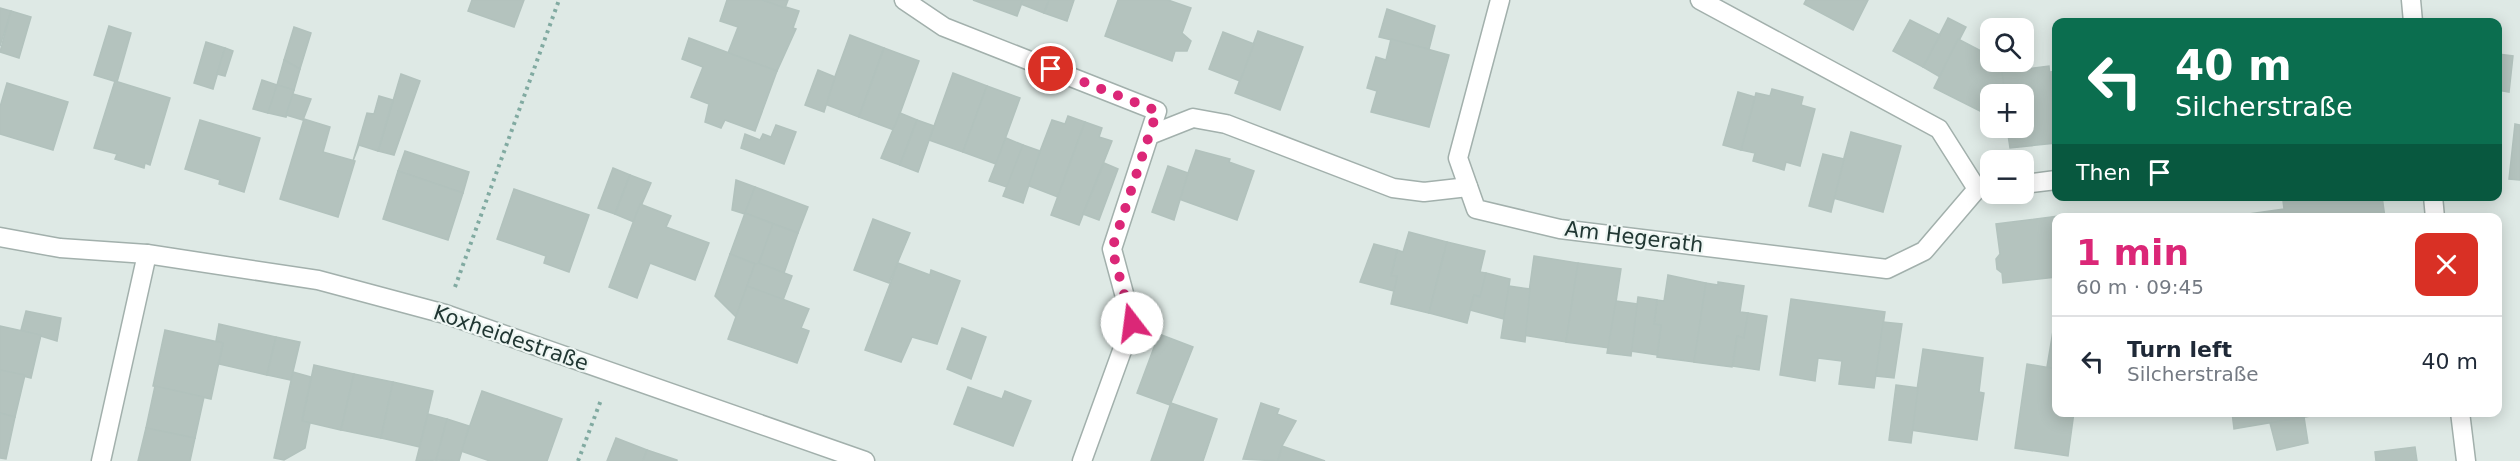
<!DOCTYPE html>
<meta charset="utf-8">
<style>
:root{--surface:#fff;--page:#f6f6f7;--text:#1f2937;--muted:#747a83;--line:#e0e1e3;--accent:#db2777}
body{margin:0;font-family:"DejaVu Sans",sans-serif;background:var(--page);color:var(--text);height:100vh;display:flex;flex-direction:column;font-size:22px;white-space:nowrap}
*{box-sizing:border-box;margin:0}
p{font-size:20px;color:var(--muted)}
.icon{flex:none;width:33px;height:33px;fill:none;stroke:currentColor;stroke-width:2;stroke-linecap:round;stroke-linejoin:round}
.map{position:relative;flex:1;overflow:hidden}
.sheet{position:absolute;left:2052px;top:213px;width:450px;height:204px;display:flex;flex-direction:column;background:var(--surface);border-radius:12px;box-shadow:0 3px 15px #0003}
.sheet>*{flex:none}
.banner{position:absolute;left:2052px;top:18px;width:450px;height:183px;border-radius:12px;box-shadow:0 3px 15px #0003;background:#0b6e4f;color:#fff;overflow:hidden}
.buttons{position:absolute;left:1980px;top:18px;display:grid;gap:12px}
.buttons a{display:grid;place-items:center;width:54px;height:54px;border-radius:12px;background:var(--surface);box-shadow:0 3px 15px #0003;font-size:30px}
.pin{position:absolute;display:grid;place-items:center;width:51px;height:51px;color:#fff;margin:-26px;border:3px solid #fff;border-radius:50%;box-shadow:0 2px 6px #0007}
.me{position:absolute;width:66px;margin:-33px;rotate:345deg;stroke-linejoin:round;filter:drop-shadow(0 0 4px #0008)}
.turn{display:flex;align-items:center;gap:21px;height:126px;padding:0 24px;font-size:27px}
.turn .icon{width:78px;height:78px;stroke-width:2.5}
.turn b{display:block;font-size:42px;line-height:51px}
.then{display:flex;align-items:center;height:57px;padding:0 24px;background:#0003;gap:12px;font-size:22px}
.round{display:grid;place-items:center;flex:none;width:63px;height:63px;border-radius:12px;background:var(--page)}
.summary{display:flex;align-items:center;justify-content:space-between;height:102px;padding:0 24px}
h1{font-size:36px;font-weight:800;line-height:45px;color:var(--accent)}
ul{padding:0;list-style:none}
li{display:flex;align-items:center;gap:18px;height:90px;padding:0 24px;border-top:2px solid var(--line)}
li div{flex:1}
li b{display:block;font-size:22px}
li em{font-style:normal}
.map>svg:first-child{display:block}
.building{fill:#b4c3be;stroke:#b2c2bd;stroke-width:1.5}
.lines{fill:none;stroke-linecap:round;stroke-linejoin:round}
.lane-casing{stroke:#a2b0ac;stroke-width:21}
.street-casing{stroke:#a2b0ac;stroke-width:21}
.path{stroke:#81aaa1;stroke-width:4;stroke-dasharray:3 4.5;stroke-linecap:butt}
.lane{stroke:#fff;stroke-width:18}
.street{stroke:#fff;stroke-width:18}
.route{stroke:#db2777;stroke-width:10;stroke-dasharray:0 18}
.labels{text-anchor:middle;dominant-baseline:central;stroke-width:4.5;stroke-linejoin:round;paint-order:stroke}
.street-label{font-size:21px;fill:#213733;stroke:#eef6f3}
</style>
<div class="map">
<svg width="2520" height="461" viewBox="0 0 2520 461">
<rect width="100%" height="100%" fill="#dee9e5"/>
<g class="building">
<path d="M472 0H524L514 27 468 11Z"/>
<path d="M727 0H763L799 11 793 28 796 29 777 71 728 53 738 27 720 21Z"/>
<path d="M763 0H788L785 8Z"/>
<path d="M973 0H1023L1017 16Z"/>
<path d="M1023 0H1049L1044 13 1021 4Z"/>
<path d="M1049 0H1074L1067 21 1044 13Z"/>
<path d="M1118 0H1168L1191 8 1182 33 1191 41 1187 51H1175L1172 61 1105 36Z"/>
<path d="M1806 0H1868L1853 30 1804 4Z"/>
<path d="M0 8 11 11 0 46Z"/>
<path d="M1387 9 1435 26 1429 49 1379 37Z"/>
<path d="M11 11 31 17 19 58 0 52Z"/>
<path d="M1948 18 1966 27 1940 77 1923 67Z"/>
<path d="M1910 20 1940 35 1923 67 1893 51Z"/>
<path d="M109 26 131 33 117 82 94 75Z"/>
<path d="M294 27 311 33 300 69 284 60Z"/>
<path d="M1258 31 1303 47 1280 110 1235 93Z"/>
<path d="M1223 32 1254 44 1240 81 1209 69Z"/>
<path d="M850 35 884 48 859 117 825 104Z"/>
<path d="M689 38 777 71 755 131 725 120 721 128 705 122 709 104 691 97 703 67 682 59Z"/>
<path d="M1391 39 1449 55 1429 127 1371 112 1377 91 1367 88 1376 57 1386 60Z"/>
<path d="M1958 39 1981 51 1990 50V62H2002L2005 94H1990V116L1934 88Z"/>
<path d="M206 42 225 48 213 89 194 83Z"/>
<path d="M225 48 233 51 225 76 217 74Z"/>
<path d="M884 48 919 61 894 130 859 117Z"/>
<path d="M2498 54 2513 56 2509 92 2498 90Z"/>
<path d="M284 60 300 69 294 90 277 85Z"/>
<path d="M2049 66 2056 143 2010 148 2007 128H2024V94H2005L2002 72Z"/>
<path d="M818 70 835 77 824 112 805 105Z"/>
<path d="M2056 71V126L2050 72Z"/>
<path d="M953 73 987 86 963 152 929 140Z"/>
<path d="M401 74 420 81 394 155 378 151Z"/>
<path d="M262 80 277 85 268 113 253 109Z"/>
<path d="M115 81 170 98 150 165 145 163 144 168 115 159 117 154 94 148Z"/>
<path d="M7 83 68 102 53 150 0 134V107Z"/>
<path d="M277 85 294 90 286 117 268 113Z"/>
<path d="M987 86 1020 98 996 164 963 152Z"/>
<path d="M1772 89 1803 97 1801 105 1815 109 1800 166 1786 162 1784 170 1753 161 1755 153 1741 150 1756 93 1770 96Z"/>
<path d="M1738 92 1755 97 1741 150 1723 145Z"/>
<path d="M293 94 311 99 303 120 286 115Z"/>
<path d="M379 96 393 100 378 151 359 145 353 161 367 113 374 114Z"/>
<path d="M900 113 917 120 900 165 881 158Z"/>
<path d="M1068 116 1085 122 1058 197 1027 185 1052 120 1065 124Z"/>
<path d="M304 119 330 127 323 152 355 161 338 217 280 199Z"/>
<path d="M200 120 260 138 244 192 219 184 220 180 185 169Z"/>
<path d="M917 120 934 126 918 172 900 165Z"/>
<path d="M1085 122 1102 128 1099 137 1112 141 1079 225 1051 215Z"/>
<path d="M2515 124 2520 125V180L2509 179Z"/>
<path d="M776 125 796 132 784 164 741 148 745 134 760 140 763 134 771 137Z"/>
<path d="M1851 132 1901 146 1883 212 1833 198Z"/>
<path d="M1006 138 1023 145 1007 187 989 181Z"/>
<path d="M1023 145 1040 151 1023 203 1003 196Z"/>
<path d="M1196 150 1230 159 1229 162 1254 171 1237 220 1179 199Z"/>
<path d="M405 151 469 172 463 193 398 171Z"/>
<path d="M1823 154 1844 159 1831 212 1809 206Z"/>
<path d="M1104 163 1118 169 1099 220 1083 214Z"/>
<path d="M1168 166 1188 173 1174 220 1152 212Z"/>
<path d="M613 168 630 175 615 214 598 208Z"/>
<path d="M398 171 463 193 448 240 383 219Z"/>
<path d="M630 175 651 183 634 222 615 214Z"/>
<path d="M736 180 755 187 745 214 732 210Z"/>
<path d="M755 187 808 207 798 233 745 213Z"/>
<path d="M514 189 589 215 569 272 544 263 546 256 497 239Z"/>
<path d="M2287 196H2330V198L2289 203Z"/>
<path d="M2330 196H2382L2385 218H2242V215L2284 209 2283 201Z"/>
<path d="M640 204 671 216 666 227 709 243 695 280 650 263 637 298 609 287Z"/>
<path d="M745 213 773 224 758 265 730 254Z"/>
<path d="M2059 216 2056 218V277L2003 283 2002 273 1997 269 1996 259 2000 254 1996 224Z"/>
<path d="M873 219 910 233 889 283 854 270Z"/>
<path d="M773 224 798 233 784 273 759 263Z"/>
<path d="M1409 232 1447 242 1429 313 1391 304 1397 276H1391L1397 250 1403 252Z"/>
<path d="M1447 242 1485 251 1480 272 1486 273 1480 297 1474 295 1467 323 1429 313Z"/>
<path d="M1374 244 1397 250 1391 276H1397L1394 291 1360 282Z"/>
<path d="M730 254 755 264 736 317 715 296Z"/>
<path d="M1534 256 1578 263 1566 342 1523 335Z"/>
<path d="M759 263 792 276 783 300 747 286 755 264Z"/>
<path d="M898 263 930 275 931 270 960 281 937 344 912 337 901 362 865 350Z"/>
<path d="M1578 263 1621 269 1609 348 1566 342Z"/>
<path d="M1486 273 1510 279 1504 319 1470 310 1474 295 1480 297Z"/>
<path d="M1668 275 1706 283 1694 362 1657 357 1661 325 1654 324 1657 300 1664 301Z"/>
<path d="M1718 282 1744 286 1740 312 1748 313 1744 338 1737 336 1732 367 1694 362 1706 283 1718 285Z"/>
<path d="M747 286 809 309 801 328 809 331 797 363 728 339Z"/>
<path d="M1509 286 1530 289 1525 342 1501 338Z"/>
<path d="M1638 297 1657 300 1654 324 1661 325 1657 355 1631 351Z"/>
<path d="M1791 299 1885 312 1874 388 1839 384 1842 361 1818 358 1815 381 1780 375Z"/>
<path d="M1616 301 1637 304 1631 356 1607 353Z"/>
<path d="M26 311 61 318 57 341 21 330Z"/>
<path d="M1748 313 1767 316 1759 370 1733 366 1737 336 1744 338Z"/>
<path d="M1883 322 1902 324 1894 378 1876 376Z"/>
<path d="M219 324 276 337 267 375 219 364 223 343 216 341Z"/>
<path d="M0 326 41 335 31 378 0 370Z"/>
<path d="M962 328 986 337 971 379 947 369Z"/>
<path d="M165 330 223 343 211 399 153 386Z"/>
<path d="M2053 331H2056V369L2047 367Z"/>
<path d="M1159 334 1193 347 1170 405 1137 393Z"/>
<path d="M276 337 300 342 291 380 267 375Z"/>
<path d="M1923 349 1983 358 1979 392 1984 393 1977 440 1911 430Z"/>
<path d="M2027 364 2056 369V412H2074L2068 456 2015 448Z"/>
<path d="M314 365 354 374 341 430 302 421Z"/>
<path d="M0 370 25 375 15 417 0 413Z"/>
<path d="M293 372 311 377 302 421 310 423 305 448 284 460 274 458Z"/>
<path d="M354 374 393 382 381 438 341 430Z"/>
<path d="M393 382 433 391 420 447 381 438Z"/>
<path d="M1896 385 1918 388 1911 443 1889 440Z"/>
<path d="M155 386 204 397 195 438 146 428Z"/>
<path d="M968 387 1002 399 1005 391 1031 401 1013 446 954 424Z"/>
<path d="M482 391 562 419 547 461H490L461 451Z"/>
<path d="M1171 403 1217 419 1203 461H1151Z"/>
<path d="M1261 403 1279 409 1277 414 1296 421 1282 446 1278 461 1243 459Z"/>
<path d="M2232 412H2316V415L2234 429Z"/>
<path d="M0 413 15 417 6 459 0 458Z"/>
<path d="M428 414 447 419 437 460 416 461Z"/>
<path d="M2304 417 2308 443 2277 450 2270 423Z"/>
<path d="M447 419 469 426 459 461 436 460Z"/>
<path d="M146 428 195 438 190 461H138Z"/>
<path d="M616 438 647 450 643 461H607Z"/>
<path d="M1282 446 1325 461H1278Z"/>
<path d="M2415 447 2417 461H2376L2375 452Z"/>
<path d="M647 450 677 460V461H643Z"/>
</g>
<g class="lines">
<g class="lane-casing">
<path id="lane" d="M1150 135 1193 118 1226 124 1393 188 1424 192 1468 187"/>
</g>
<g class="street-casing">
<g id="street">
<path d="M904 0 944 27 1157 111 1112 249 1132 323 1082 461"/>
<path d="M1500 0 1458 158 1476 209 1560 229 1887 269 1924 251 1977 189 1990 187"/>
<path d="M1700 0 1939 129 1977 189"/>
<path d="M2411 0 2413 22"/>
<path d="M2024 184 2056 180"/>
<path d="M2433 196 2435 218"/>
<path d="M0 237 60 248 147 254 318 280 445 314 865 461"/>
<path d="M2460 412 2466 461"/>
<path d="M101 461 147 254"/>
</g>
</g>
<g class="path">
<path d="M455 287 559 0"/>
<path d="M578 461 601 400"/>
</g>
<use href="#lane" class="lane"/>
<use href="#street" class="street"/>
</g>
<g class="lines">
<path class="route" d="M1051 69 1157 111 1112 249 1132 323"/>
</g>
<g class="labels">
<g class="street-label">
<text transform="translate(1634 237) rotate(7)">Am Hegerath</text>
<text transform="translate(511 338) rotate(19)">Koxheidestraße</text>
</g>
</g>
</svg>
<div class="buttons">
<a><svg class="icon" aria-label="search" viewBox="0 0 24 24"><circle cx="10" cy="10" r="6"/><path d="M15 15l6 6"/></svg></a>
<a>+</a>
<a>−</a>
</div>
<div class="pin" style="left:1051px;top:69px;background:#d93025"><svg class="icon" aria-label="arrive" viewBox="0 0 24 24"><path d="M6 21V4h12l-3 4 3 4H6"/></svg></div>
<svg class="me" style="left:1132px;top:323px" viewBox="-20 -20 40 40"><circle r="19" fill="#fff"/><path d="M0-13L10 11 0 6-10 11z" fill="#db2777"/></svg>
<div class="banner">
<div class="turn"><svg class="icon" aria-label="left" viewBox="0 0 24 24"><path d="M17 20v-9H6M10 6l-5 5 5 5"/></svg><div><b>40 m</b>Silcherstraße</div></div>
<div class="then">Then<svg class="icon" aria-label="arrive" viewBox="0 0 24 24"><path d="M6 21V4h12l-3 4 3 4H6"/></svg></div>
</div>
<section class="sheet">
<div class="summary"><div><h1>1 min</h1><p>60 m · 09:45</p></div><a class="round" style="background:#d93025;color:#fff"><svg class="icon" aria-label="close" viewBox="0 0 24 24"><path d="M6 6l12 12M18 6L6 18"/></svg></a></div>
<ul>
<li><svg class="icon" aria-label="left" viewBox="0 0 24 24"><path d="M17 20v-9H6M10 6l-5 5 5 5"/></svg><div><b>Turn left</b><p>Silcherstraße</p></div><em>40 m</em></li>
</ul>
</section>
</div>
